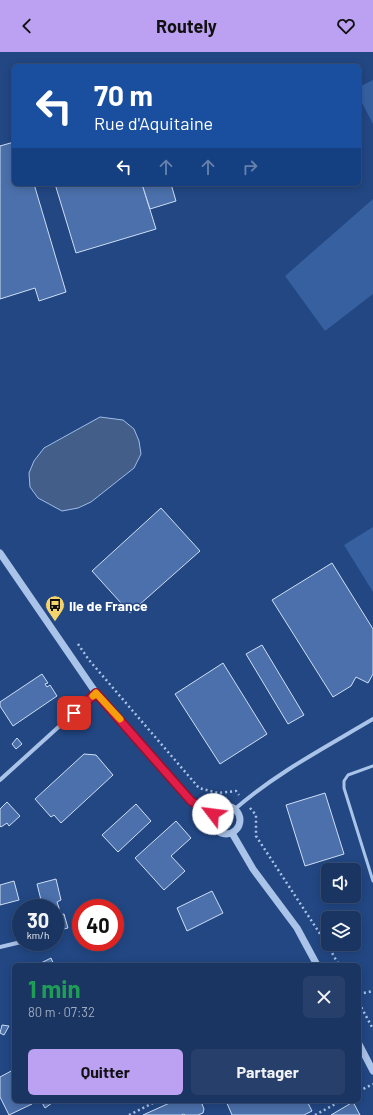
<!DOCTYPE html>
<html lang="fr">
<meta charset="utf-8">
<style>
:root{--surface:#1a3562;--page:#27406b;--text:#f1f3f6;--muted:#9fabbe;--line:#385077;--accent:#bca0f2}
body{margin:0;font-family:Barlow,sans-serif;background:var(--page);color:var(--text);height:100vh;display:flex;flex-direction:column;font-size:15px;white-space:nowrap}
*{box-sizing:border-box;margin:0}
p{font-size:13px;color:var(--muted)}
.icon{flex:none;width:22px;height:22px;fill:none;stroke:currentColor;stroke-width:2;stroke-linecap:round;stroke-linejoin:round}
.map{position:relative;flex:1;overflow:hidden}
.panel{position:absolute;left:12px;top:911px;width:349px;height:140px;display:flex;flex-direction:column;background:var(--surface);border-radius:6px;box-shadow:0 2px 10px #0003,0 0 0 1px var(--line)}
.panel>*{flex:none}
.hud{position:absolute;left:12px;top:12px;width:349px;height:122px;border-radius:6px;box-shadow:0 2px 10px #0003,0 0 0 1px var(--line);background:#1a4fa0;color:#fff;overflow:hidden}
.tools{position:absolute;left:321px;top:811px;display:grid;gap:8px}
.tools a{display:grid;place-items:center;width:40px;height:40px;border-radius:6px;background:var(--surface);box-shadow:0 2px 10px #0003,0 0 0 1px var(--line);font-size:20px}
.speed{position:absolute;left:12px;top:847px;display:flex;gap:8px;font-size:20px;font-weight:700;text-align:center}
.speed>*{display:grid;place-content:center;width:52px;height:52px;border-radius:50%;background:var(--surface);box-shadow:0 2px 10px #0003,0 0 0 1px var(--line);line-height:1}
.speed small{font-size:10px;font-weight:400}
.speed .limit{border:6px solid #d22;background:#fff;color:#111}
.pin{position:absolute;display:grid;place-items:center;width:34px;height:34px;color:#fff;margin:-17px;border-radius:8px;box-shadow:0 2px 6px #0006}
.me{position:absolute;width:44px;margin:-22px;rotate:300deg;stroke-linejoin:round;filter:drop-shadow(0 0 3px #0008)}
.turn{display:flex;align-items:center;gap:14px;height:84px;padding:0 16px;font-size:18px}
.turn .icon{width:52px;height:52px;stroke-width:2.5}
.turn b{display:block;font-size:28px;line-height:34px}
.lanes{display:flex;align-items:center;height:38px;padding:0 16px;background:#0003;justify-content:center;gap:20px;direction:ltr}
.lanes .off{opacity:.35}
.round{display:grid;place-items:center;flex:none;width:42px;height:42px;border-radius:6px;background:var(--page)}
.overview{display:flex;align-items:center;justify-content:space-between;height:68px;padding:0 16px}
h1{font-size:24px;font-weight:700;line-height:30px;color:#1e9e55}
.primary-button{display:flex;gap:8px;margin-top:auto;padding:8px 16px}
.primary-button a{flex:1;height:46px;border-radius:6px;background:var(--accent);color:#111;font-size:16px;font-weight:700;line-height:46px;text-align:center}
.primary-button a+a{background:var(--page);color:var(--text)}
header{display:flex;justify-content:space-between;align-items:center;height:52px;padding:0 16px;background:var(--accent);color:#111;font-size:18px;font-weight:700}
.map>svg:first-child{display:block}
.green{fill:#3660a0}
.water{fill:#445e8a;stroke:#9ebde9}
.building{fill:#4b70ab;stroke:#cedef6}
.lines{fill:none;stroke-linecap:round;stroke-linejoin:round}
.path{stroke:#aac3e8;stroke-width:2.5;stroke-dasharray:2 3;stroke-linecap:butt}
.service{stroke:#aac3e8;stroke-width:3}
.minor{stroke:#aac3e8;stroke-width:4}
.tertiary{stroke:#aac3e8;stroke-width:7}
.route-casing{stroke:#92132f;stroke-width:10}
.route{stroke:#e11d48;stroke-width:7}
.slow{stroke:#f59e0b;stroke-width:7}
.labels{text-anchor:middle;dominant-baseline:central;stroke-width:3;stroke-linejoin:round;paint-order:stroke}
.poi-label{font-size:14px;font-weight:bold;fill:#fff;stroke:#224783;text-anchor:start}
</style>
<header><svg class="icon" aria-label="back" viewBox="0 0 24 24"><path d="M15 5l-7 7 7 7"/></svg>Routely<svg class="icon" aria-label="heart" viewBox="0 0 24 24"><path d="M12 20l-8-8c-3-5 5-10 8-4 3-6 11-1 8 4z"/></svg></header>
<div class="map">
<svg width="373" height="1063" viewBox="0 0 373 1063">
<rect width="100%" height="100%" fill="#224783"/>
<g class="green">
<path d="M373 28V72L359 45V35Z"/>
<path d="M373 147V242L325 279 285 224Z"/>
<path d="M373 475V540L344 493Z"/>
</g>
<path class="water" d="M100 365 123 368 134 377 139 389 141 402 134 416 91 450 78 456 62 459 38 446 30 435 29 421 34 409 44 396Z"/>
<g class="building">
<path d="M14 90V132H34L66 240 39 249 35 236 0 247V94Z"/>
<path d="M55 132H142L156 177 76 201Z"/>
<path d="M142 132H171L176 149 150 157Z"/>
<path d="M161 456 200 499 130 561 92 519Z"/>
<path d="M332 511 373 577V622L368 631 356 625 351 634 333 645 272 548Z"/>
<path d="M262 593 304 663 288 672 246 602Z"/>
<path d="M223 611 267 682 220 712 175 642Z"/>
<path d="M42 622 48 631 45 632 47 635 50 633 57 644 13 674 0 654V650Z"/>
<path d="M17 686 22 692 16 697 12 692Z"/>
<path d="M84 702 96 703 113 723 61 771 54 763 51 765 35 747Z"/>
<path d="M325 741 344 802 305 814 286 753Z"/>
<path d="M7 750 20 764 9 774 7 771 1 775 0 774V757Z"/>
<path d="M136 752 151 769 118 800 102 783Z"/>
<path d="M176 769 191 786 171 804 185 819 164 838 135 806Z"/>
<path d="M56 827 61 848 57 850 59 856H43L37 832Z"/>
<path d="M14 829 19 848 0 853V833Z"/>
<path d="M212 839 223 861 187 879 177 856Z"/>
<path d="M59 856 60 863 64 862 68 876 55 879V857Z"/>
<path d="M51 906 54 913H37Z"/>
<path d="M2 973 9 974 4 983 0 981Z"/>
<path d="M13 1018 14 1049H30L32 1052 9 1063 0 1045V1025Z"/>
<path d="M41 1049H51L52 1051 45 1056Z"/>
<path d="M174 1049H209L202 1052 204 1057 203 1061 198 1063H185L184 1062 181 1063H143Z"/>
<path d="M226 1049H307L312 1059 304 1063H232Z"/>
<path d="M353 1050 360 1063H331Z"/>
</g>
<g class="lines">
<g class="path">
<path d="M78 592 89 608 199 736 218 741 236 739 239 743"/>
<path d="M250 756 256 763V784L328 894 339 913"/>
<path d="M359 942 373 939"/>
<path d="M359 951 373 977"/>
<path d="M359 1039 373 1032"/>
<path d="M129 1063 157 1049"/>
<path d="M315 1063 341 1049"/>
</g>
<path class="service" d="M373 714 348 723 344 729V736L373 829"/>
<g class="minor">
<path d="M0 728 96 641"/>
<path d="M235 757C276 721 326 695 373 667"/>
<path d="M0 895 21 890"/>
</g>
<g class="tertiary">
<path d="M0 501 96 641 191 749 213 762"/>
<circle cx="226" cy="768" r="14"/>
<path d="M232 781 253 817 297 876 317 913"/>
<path d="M359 992 373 1019"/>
</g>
</g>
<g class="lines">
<g class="route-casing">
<path id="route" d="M74 661 96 641 191 749 213 762"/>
</g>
<use href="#route" class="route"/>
<path class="slow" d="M93 644 96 641 120 667"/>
</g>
<defs>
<g id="bus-pin" transform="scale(1)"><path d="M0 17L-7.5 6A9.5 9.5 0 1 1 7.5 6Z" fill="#f4d56c" stroke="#224783"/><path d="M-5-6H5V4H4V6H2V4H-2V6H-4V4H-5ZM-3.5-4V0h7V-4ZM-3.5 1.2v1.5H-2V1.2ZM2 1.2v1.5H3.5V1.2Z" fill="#111"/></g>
</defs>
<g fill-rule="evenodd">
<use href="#bus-pin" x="55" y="553"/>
</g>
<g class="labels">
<g class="poi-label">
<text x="69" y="553">Ile de France</text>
</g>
</g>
</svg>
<div class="tools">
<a><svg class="icon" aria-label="sound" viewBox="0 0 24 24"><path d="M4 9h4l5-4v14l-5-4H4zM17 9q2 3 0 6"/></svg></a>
<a><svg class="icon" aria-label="layers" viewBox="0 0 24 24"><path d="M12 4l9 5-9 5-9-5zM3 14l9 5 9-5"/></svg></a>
</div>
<div class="speed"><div>30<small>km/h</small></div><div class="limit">40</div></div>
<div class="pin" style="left:74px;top:661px;background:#d93025"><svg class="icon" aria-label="arrive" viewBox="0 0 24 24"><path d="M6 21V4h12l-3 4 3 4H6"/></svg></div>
<svg class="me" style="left:213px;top:762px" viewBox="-20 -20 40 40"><circle r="19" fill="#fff"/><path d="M0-13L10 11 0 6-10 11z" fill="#e11d48"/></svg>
<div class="hud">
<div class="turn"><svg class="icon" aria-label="left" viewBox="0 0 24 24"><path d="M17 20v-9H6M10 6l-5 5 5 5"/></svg><div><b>70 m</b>Rue d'Aquitaine</div></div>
<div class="lanes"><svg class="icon" aria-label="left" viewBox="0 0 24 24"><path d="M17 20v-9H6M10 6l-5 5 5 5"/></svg><svg class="icon off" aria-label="ahead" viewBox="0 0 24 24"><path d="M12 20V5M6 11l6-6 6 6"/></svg><svg class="icon off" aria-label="ahead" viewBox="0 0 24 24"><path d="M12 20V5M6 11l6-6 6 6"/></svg><svg class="icon off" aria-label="right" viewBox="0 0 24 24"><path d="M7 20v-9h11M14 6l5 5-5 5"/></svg></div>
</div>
<section class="panel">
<div class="overview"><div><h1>1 min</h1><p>80 m · 07:32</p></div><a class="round"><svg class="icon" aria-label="close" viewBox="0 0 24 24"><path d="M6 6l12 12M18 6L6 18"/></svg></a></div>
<div class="primary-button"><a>Quitter</a><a>Partager</a></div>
</section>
</div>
